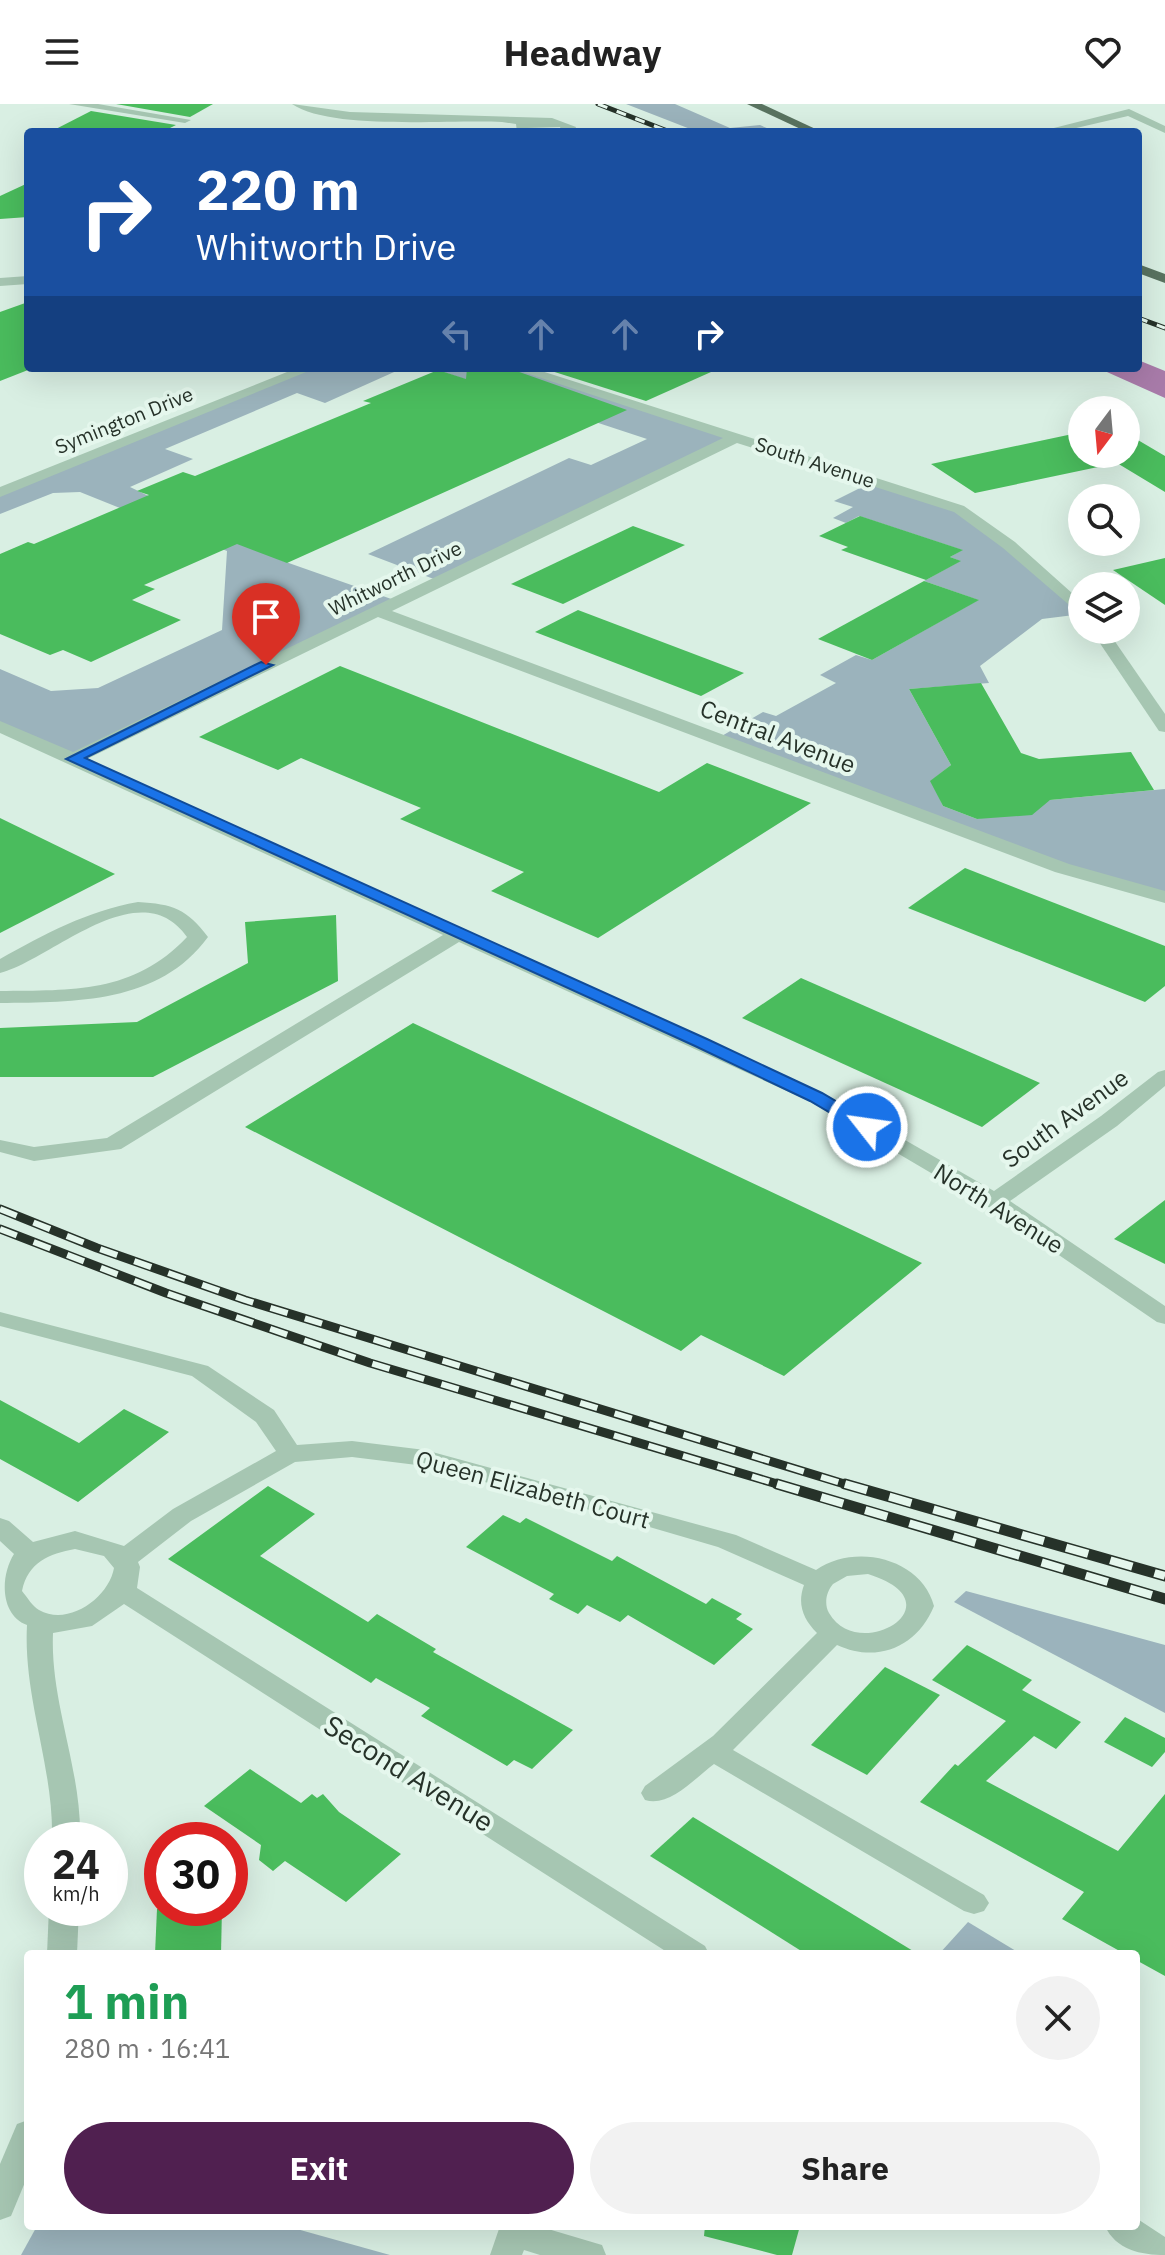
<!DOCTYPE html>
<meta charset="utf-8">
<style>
:root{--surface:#fff;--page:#f2f2f2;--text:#222;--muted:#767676;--accent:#502050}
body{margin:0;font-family:"IBM Plex Sans",sans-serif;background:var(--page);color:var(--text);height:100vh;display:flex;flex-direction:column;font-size:30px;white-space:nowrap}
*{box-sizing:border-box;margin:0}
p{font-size:26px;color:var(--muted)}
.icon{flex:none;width:44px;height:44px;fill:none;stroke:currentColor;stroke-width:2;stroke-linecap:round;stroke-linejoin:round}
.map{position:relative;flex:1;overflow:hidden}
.panel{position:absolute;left:24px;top:1846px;width:1116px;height:280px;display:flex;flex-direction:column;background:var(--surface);border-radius:8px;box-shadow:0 8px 32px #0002}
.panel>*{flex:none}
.banner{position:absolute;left:24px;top:24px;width:1118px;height:244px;border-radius:8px;box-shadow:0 8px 32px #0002;background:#1a4fa0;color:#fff;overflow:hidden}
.needle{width:52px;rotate:196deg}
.fabs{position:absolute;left:1068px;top:292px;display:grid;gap:16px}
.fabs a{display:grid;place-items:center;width:72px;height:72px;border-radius:50%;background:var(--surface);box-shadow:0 8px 32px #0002;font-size:40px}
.speed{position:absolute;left:24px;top:1718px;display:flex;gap:16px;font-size:40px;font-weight:700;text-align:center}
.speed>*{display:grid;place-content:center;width:104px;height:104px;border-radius:50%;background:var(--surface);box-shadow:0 8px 32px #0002;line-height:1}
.speed small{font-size:20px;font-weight:400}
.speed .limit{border:12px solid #d22;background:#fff;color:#111}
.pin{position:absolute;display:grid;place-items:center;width:68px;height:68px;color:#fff;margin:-82px -34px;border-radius:50% 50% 50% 0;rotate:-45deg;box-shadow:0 0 8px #0007}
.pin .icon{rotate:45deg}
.me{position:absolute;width:88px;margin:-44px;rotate:300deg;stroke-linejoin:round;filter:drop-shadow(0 0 6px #0008)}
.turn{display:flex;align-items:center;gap:28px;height:168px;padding:0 40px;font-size:36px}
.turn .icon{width:104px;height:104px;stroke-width:2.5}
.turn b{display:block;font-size:56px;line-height:68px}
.lanes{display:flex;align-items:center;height:76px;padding:0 40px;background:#0003;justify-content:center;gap:40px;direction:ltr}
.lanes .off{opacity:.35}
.round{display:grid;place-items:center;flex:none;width:84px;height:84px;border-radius:42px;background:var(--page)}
.summary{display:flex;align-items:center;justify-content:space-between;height:136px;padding:0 40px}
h1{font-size:48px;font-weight:700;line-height:60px;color:#1e9e55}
.primary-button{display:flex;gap:16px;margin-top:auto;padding:16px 40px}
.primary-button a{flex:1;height:92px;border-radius:48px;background:var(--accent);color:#fff;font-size:32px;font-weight:700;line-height:92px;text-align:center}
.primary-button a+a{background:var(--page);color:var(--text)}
header{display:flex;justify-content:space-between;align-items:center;height:104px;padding:0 40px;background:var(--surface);font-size:36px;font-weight:700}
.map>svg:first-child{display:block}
.green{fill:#9bb3bc}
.water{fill:#a87ba9}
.building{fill:#4abc5d}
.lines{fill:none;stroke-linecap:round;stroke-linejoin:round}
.minor{fill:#a6c6b2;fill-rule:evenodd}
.primary{fill:#597360;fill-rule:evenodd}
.rail-far2-casing{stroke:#263229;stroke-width:5}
.rail-far1-casing{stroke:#263229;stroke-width:9}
.rail-casing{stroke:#263229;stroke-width:11}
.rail-far2{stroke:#e5f7ed;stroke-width:3;stroke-dasharray:10;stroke-linecap:butt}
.rail-far1{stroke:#e5f7ed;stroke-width:6;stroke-dasharray:18;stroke-linecap:butt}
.rail{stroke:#e5f7ed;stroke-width:8;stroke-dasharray:23;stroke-linecap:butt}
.route{fill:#1a73e8;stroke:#114b97;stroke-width:2}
.labels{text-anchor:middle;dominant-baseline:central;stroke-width:8;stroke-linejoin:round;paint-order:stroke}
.far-street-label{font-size:20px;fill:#263229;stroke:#e5f7ed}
.street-label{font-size:24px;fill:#263229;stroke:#e5f7ed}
.near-street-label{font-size:28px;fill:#263229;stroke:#e5f7ed}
</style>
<header><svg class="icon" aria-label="menu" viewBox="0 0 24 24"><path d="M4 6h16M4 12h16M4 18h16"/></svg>Headway<svg class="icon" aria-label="heart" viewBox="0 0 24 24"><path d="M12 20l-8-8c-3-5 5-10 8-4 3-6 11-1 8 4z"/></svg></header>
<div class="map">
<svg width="1165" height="2151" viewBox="0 0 1165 2151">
<rect width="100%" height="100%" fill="#d9efe3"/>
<g class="green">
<path d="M626 0H675L730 24 760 21 776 28H698Z"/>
<path d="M309 264H403L325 299 297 289 165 345 193 355 130 383 283 457 397 497 73 655 0 622V565L51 587 98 584 222 526 227 447 80 388 53 389 0 410V388Z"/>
<path d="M431 264H518L737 333 439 477 368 450 569 354 591 361 647 335Z"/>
<path d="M874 377 959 405 1082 510 1042 515 980 562 989 579 909 585 951 661 931 677 943 702 977 715 1050 696 1165 685V793L1107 781 720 633 763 608 776 612 836 579 820 571 856 551 872 556 978 496 924 477 960 457 950 453 962 446 859 412 846 419 833 414 853 403 834 397Z"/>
<path d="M966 1487 1165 1541V1609L954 1498Z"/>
<path d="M968 1818 1021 1850H939Z"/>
<path d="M37 2122H286L390 2151H21Z"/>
</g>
<path class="water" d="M1138 256 1165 267V294L1098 264H1138Z"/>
<g class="building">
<path d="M116 0H213L190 13Z"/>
<path d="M91 7 176 21 162 28H50Z"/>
<path d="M28 79V113L0 115V92Z"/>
<path d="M28 198V266L0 277V208Z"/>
<path d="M467 264H508L627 306 287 459 237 440 144 481 155 485 132 496 181 516 91 558 63 546 50 551 0 530V450L28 438 34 440 149 391 137 387 183 368 195 372 371 299 363 297 438 266 466 275Z"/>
<path d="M542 264H720L646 297Z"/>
<path d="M1082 328V350H1126V329L1165 352V388L1117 359 975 389 931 360Z"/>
<path d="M860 412 963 446 950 453 961 457 926 476 841 446 848 443 819 432Z"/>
<path d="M633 422 685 441 563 500 511 480Z"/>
<path d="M1165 454V501L1113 466Z"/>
<path d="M924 477 979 496 872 556 818 535Z"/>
<path d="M578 506 744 569 701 592 535 528Z"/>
<path d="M340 562 659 688 707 659 811 699 598 834 491 787 524 768 400 715 421 704 301 654 278 666 199 633Z"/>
<path d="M981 579 1021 649 1039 655 1131 648 1154 686 1050 696 1032 711 977 715 943 702 930 677 951 661 909 585Z"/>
<path d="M0 714 115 770 0 829Z"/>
<path d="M965 764 1165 842V882L1145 898 908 804Z"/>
<path d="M336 811 338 877 153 973H0V924L137 918 248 859 245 818Z"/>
<path d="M801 874 1013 967 1040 979 982 1023 742 914Z"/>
<path d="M413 919 922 1159 784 1272 701 1231 681 1247 245 1023Z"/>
<path d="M1165 1096V1160L1114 1135Z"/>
<path d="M0 1296 79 1339 124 1305 169 1328 78 1398 0 1355Z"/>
<path d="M268 1382 315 1410 260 1452 368 1518 377 1510 436 1545 433 1548 573 1626 532 1665 514 1656 507 1662 421 1612 430 1604 376 1574 371 1579 168 1455Z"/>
<path d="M503 1411 520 1419 526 1414 612 1457 617 1452 706 1500 712 1494 742 1510 736 1515 753 1525 714 1561 628 1511 620 1518 587 1501 578 1510 549 1495 554 1490 466 1443Z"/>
<path d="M967 1541 1032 1576 1022 1586 1081 1618 1056 1645 1034 1632 986 1677 1118 1747 1165 1690V1872L1136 1856V1850H1125L1062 1815 1084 1788 920 1698 955 1660 958 1662 1006 1617 932 1576Z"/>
<path d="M885 1563 940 1591 867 1671 811 1641Z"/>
<path d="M1125 1613 1165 1634V1648L1152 1663 1104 1638Z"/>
<path d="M250 1665 301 1699 312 1690 317 1694 323 1690 339 1708 401 1750 346 1798 285 1757 273 1767 259 1756 261 1741 204 1702Z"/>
<path d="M693 1713 918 1850H806L650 1752Z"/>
<path d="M181 1804H222L221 1850H155L157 1805Z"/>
<path d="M705 2122H800L792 2151H777L704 2132Z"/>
</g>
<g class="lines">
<g class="minor">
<path d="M69 0H98L191 16 185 19Z"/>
<path d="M292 0 350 8 552 14 576 23 574 28H562L560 23 527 24V28H517L516 20 502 18C451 15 332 27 292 0Z"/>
<path d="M1129 5 1165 22V29L1128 12 1059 28H1038Z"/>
<path d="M28 172V180L0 182V174Z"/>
<path d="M297 264H316L0 393V383Z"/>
<path d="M511 264H532L964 402 1015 438 1082 498V512L1003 444 954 408 737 339 392 507 1069 760 1165 787V799L1055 768 378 513 87 655 823 989 994 1087 1101 1012 1158 968 1165 966V982L1117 1022 1010 1097 1165 1202V1220L1157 1218 987 1102 809 997 459 838 121 1045 34 1057 0 1048V1036L34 1043 107 1034 443 831 0 629V617L73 648 723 334Z"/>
<path d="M1091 526H1107L1165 610V628L1159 627Z"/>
<path d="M138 798C173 800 187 805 208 833 159 900 75 898 0 899V887C73 886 133 890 187 833 140 766 51 856 0 869V855C45 830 87 807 138 798Z"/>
<path d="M0 1208 208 1262 274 1306 297 1341 352 1337 425 1346 736 1431 816 1466C856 1438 922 1455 934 1502 918 1542 878 1560 837 1541L733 1646 984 1791 989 1799 984 1807 974 1810 964 1807 714 1660C695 1674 669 1704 645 1696L641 1689 645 1682 713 1632 817 1529C803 1515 797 1500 804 1481L718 1443 605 1410 425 1362 352 1353 295 1358 191 1417 138 1458 140 1463 137 1484 705 1842 709 1850H670L124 1500 92 1522 53 1529C50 1599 82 1665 80 1736H52C54 1663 23 1594 27 1521 0 1511 0 1472 14 1450L0 1437V1414L9 1417 33 1438 75 1427 124 1442 173 1405 276 1347 256 1318 192 1272 0 1222ZM75 1445 104 1452 114 1464C109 1493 69 1523 39 1506 33 1503 27 1493 22 1487 28 1458 49 1450 75 1445ZM868 1470C961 1499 859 1561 829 1509 824 1500 826 1488 833 1480L847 1472Z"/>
<path d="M49 1804H79L77 1850H47Z"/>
<path d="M28 2016V2071L11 2112 0 2116V2060L17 2020Z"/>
<path d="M1136 2114 1165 2133V2151C1141 2151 1116 2146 1105 2122H1136Z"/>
<path d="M500 2122H538L602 2141 606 2151H540L524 2146 522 2151H490Z"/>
</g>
<g class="primary">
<path d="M747 0H762L822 28H807Z"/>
<path d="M1138 160 1165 170V179L1138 169Z"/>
</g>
<g class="rail-far2-casing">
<g id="rail-far2">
<path d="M598 0 670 28"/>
<path d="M1138 214 1165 224"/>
</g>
</g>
<g class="rail-far1-casing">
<g id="rail-far1">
<path d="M0 1105 97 1144 245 1196 851 1382"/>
<path d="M0 1125 166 1189 370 1259 784 1382"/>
</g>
</g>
<g class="rail-casing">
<g id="rail">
<path d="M777 1380 1165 1495"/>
<path d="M845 1380 1165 1472"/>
</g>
</g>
<use href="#rail-far2" class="rail-far2"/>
<use href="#rail-far1" class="rail-far1"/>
<use href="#rail" class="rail"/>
</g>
<path class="route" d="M261 558 273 561 85 654 707 935 822 989 873 1019V1027H861L810 997 695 942 66 655Z"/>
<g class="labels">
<g class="far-street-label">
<text transform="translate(124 316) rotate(-22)">Symington Drive</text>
<text transform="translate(815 358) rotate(18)">South Avenue</text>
<text transform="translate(395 474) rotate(-26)">Whitworth Drive</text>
</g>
<g class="street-label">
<text transform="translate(778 632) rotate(21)">Central Avenue</text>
<text transform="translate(1065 1014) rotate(-36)">South Avenue</text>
<text transform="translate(999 1104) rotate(32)">North Avenue</text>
<text transform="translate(533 1385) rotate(15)">Queen Elizabeth Court</text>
</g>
<g class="near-street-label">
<text transform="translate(409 1669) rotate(32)">Second Avenue</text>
</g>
</g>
</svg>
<div class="fabs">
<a><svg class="needle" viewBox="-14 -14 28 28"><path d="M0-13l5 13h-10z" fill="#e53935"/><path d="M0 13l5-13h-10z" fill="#767676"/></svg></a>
<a><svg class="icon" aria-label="search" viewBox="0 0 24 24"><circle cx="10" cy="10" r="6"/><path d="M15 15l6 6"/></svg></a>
<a><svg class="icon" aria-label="layers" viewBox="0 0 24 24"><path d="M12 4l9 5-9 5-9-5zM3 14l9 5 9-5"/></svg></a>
</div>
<div class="speed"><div>24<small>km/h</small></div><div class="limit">30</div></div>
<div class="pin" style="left:266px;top:561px;background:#d93025"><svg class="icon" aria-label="arrive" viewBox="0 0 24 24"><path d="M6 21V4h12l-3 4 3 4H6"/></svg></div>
<svg class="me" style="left:867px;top:1023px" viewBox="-20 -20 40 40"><circle r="17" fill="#1a73e8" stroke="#fff" stroke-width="3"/><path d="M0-11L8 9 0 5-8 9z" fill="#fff"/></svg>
<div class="banner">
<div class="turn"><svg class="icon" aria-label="right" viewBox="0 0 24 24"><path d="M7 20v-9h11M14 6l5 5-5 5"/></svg><div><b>220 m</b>Whitworth Drive</div></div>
<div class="lanes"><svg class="icon off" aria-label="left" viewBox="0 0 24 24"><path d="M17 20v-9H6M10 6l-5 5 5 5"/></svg><svg class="icon off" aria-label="ahead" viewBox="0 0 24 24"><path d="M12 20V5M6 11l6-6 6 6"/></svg><svg class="icon off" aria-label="ahead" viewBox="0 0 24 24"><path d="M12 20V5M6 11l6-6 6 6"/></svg><svg class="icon" aria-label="right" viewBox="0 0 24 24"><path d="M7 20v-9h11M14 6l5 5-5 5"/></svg></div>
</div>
<section class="panel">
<div class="summary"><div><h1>1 min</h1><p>280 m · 16:41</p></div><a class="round"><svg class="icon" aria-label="close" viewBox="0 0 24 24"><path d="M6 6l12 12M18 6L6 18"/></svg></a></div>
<div class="primary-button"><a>Exit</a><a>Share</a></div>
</section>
</div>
